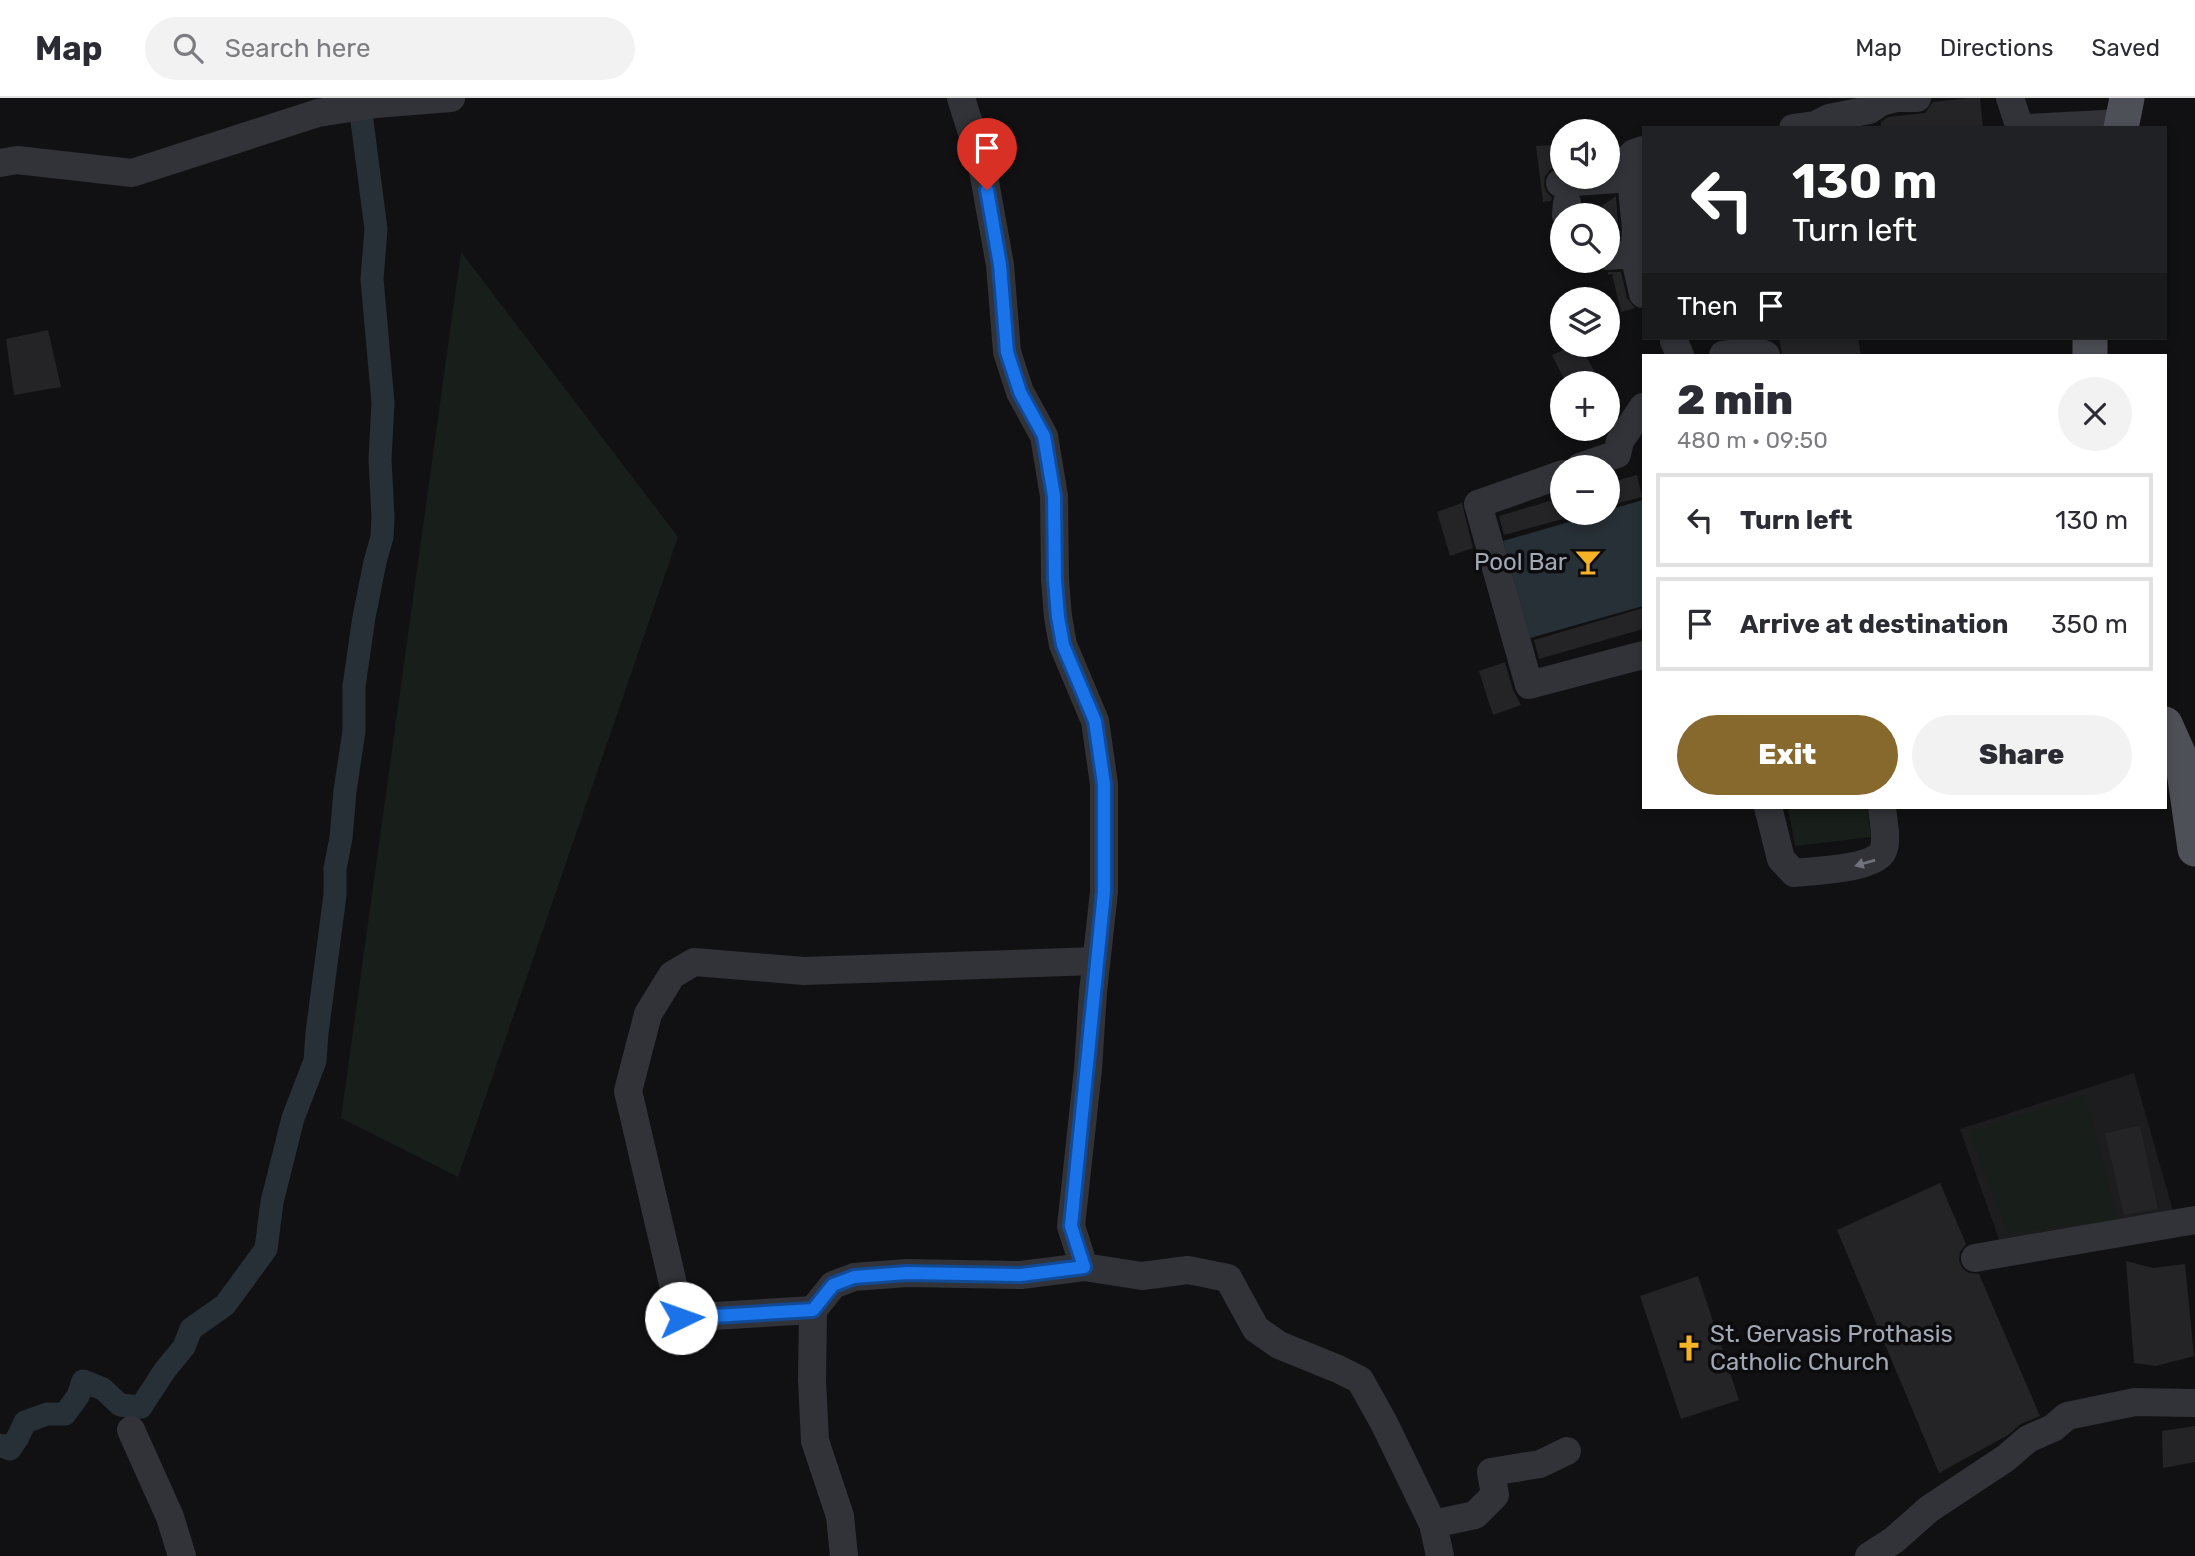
<!DOCTYPE html>
<meta charset="utf-8">
<style>
:root{--surface:#fff;--page:#f2f2f3;--text:#2b2b33;--muted:#7c7c81;--line:#e1e1e2;--accent:#87682d}
body{margin:0;font-family:Rubik,sans-serif;background:var(--page);color:var(--text);height:100vh;display:flex;flex-direction:column;font-size:26px;white-space:nowrap}
*{box-sizing:border-box;margin:0}
p{font-size:23px;color:var(--muted)}
.icon{flex:none;width:38px;height:38px;fill:none;stroke:currentColor;stroke-width:2;stroke-linecap:round;stroke-linejoin:round}
.map{position:relative;flex:1;overflow:hidden}
.side{position:absolute;left:1642px;top:256px;width:525px;height:455px;display:flex;flex-direction:column;background:var(--surface);border-radius:0px;box-shadow:0 4px 10px #0003}
.side>*{flex:none}
.top-card{position:absolute;left:1642px;top:28px;width:525px;height:214px;border-radius:0px;box-shadow:0 4px 10px #0003;background:#202124;color:#fff;overflow:hidden}
.fabs{position:absolute;left:1550px;top:21px;display:grid;gap:14px}
.fabs a{display:grid;place-items:center;width:70px;height:70px;border-radius:50%;background:var(--surface);box-shadow:0 4px 10px #0003;font-size:35px}
.pin{position:absolute;display:grid;place-items:center;width:60px;height:60px;color:#fff;margin:-72px -30px;border-radius:50% 50% 50% 0;rotate:-45deg;box-shadow:0 0 7px #0007}
.pin .icon{rotate:45deg}
.me{position:absolute;width:77px;margin:-38px;rotate:87deg;stroke-linejoin:round;filter:drop-shadow(0 0 5px #0008)}
.turn{display:flex;align-items:center;gap:24px;height:147px;padding:0 35px;font-size:32px}
.turn .icon{width:91px;height:91px;stroke-width:2.5}
.turn b{display:block;font-size:49px;line-height:60px}
.then{display:flex;align-items:center;height:66px;padding:0 35px;background:#0003;gap:14px;font-size:26px}
.round{display:grid;place-items:center;flex:none;width:74px;height:74px;border-radius:37px;background:var(--page)}
.summary{display:flex;align-items:center;justify-content:space-between;height:119px;padding:0 35px}
h1{font-size:42px;font-weight:800;line-height:52px}
.button{display:flex;gap:14px;margin-top:auto;padding:14px 35px}
.button a{flex:1;height:80px;border-radius:42px;background:var(--accent);color:#fff;font-size:28px;font-weight:800;line-height:80px;text-align:center}
.button a+a{background:var(--page);color:var(--text)}
ul{padding:0;list-style:none}
li{display:flex;align-items:center;gap:21px;height:94px;margin:0 14px 10px;padding:0 21px;border:4px solid var(--line);border-radius:0px}
li div{flex:1}
li b{display:block;font-size:26px}
li em{font-style:normal}
header{display:flex;align-items:center;gap:42px;box-sizing:border-box;height:98px;padding:0 35px;background:var(--surface);border-bottom:2px solid var(--line)}
header strong{font-size:33px}
nav{display:flex;gap:38px;margin-inline-start:auto;font-size:24px}
.search{width:490px;height:63px;background:var(--page);display:flex;align-items:center;gap:18px;box-sizing:border-box;padding:0 24px;border-radius:38px;color:var(--muted);font-size:26px}
.map>svg:first-child{display:block}
.built{fill:#1d1d20}
.green{fill:#181e19}
.water{fill:#283037}
.lines{fill:none;stroke-linecap:round;stroke-linejoin:round}
.canal{stroke:#283037;stroke-width:23}
.building{fill:#242427}
.minor{stroke:#323338;stroke-width:28}
.major{stroke:#4e5057;stroke-width:35}
.oneway{fill:#70737c}
.route-casing{stroke:#114b97;stroke-width:18}
.route{stroke:#1a73e8;stroke-width:12}
.labels{text-anchor:middle;dominant-baseline:central;stroke-width:7;stroke-linejoin:round;paint-order:stroke}
.poi-label{font-size:24px;fill:#a2a8b4;stroke:#0c0c0e;text-anchor:end}
</style>
<header>
<strong>Map</strong>
<div class="search"><svg class="icon" aria-label="search" viewBox="0 0 24 24"><circle cx="10" cy="10" r="6"/><path d="M15 15l6 6"/></svg>Search here</div>
<nav><a>Map</a><a>Directions</a><a>Saved</a></nav>
</header>
<div class="map">
<svg width="2195" height="1458" viewBox="0 0 2195 1458">
<rect width="100%" height="100%" fill="#111113"/>
<path class="built" d="M2134 975 2175 1120 2001 1147 1960 1031Z"/>
<g class="green">
<path d="M461 154 678 439 458 1079 341 1020Z"/>
<path d="M1788 709H1867L1871 739 1795 748Z"/>
<path d="M2085 997 2117 1122 2008 1135 1969 1033Z"/>
</g>
<path class="water" d="M1643 402V508L1530 540 1503 443 1600 415H1608V412Z"/>
<g class="lines">
<path class="canal" d="M0 1347 10 1351 18 1339 25 1324 47 1316H65L78 1298 83 1283 103 1291 120 1307 141 1309 165 1272 184 1249 191 1231 225 1207 266 1151 272 1104 293 1020 315 963 317 935 335 797V771L341 740 345 693 354 633V588L364 519 375 464 382 439 383 419 380 361 383 305 372 181 376 131 359 0"/>
</g>
<g class="building">
<path d="M1969 0H1980L1983 30H1881V24L1888 19 1925 15 1933 4Z"/>
<path d="M1563 46V68L1551 71 1545 78 1544 87 1546 94 1552 99 1551 103 1543 104 1536 48Z"/>
<path d="M1616 98 1619 141H1608V117H1589Z"/>
<path d="M1608 174H1621L1627 200 1635 210 1621 214 1612 176 1608 177Z"/>
<path d="M48 232 61 289 14 297 6 241Z"/>
<path d="M1779 240H1858L1861 257H1782Z"/>
<path d="M1574 247H1580L1601 285H1566L1552 257Z"/>
<path d="M1637 377 1642 399 1608 408V385Z"/>
<path d="M1563 399V421L1504 437 1499 418Z"/>
<path d="M1462 405 1473 450 1450 458 1437 414Z"/>
<path d="M1643 510V531L1539 561 1534 542Z"/>
<path d="M1505 564 1513 592 1521 607 1493 617 1479 573Z"/>
<path d="M2140 1028 2158 1111 2124 1117 2105 1035Z"/>
<path d="M1940 1085 1966 1146 1960 1154 1959 1163 1962 1170 1969 1175 1979 1176 2040 1318 2021 1326 2008 1337 1939 1375 1837 1132Z"/>
<path d="M2126 1163 2153 1170 2185 1166 2194 1258 2156 1268 2134 1265Z"/>
<path d="M1698 1178 1739 1302 1681 1321 1640 1198Z"/>
<path d="M2195 1328V1364L2163 1370 2162 1333Z"/>
</g>
<g class="lines">
<g class="minor">
<path d="M961 0 982 67 1000 167 1007 254 1020 294 1044 338 1054 398 1055 482 1058 519 1063 547 1095 623 1104 686V794L1093 894 1088 971 1071 1128 1084 1169 1142 1178 1188 1172 1228 1180 1256 1231 1279 1247 1338 1271 1360 1282 1384 1325 1433 1426 1440 1458"/>
<path d="M2010 0 2018 24 2023 30"/>
<path d="M1793 30 1815 27 1829 20 1869 12 1881 4 1897 0H1917"/>
<path d="M2028 30 2122 25"/>
<path d="M1643 52 1634 55 1629 60 1636 131 1634 156 1643 196"/>
<path d="M0 65 17 62 132 75 318 15 376 6 451 0"/>
<path d="M1560 85 1631 80"/>
<path d="M1566 117 1567 105"/>
<path d="M1608 158 1634 156"/>
<path d="M1675 240 1674 243 1680 257"/>
<path d="M1723 257 1756 253 1766 257"/>
<path d="M1580 369 1617 356 1620 343 1643 309"/>
<path d="M1563 376 1478 406 1529 587 1643 557"/>
<path d="M1768 709 1781 761 1794 775C1812 773 1876 771 1883 753 1888 741 1883 722 1882 709"/>
<path d="M1975 1160 2195 1122"/>
<path d="M813 1212 681 1220 628 993 648 916 672 877 694 864 804 873 1096 863"/>
<path d="M131 1332 170 1419 182 1458"/>
<path d="M1433 1426 1475 1417 1495 1397 1491 1374 1540 1366 1567 1353"/>
<path d="M844 1458 840 1418 815 1343 812 1282 813 1212 833 1187 854 1179 907 1175 1021 1177 1084 1169"/>
<path d="M1869 1458 1894 1442 1929 1411 2006 1360 2028 1341 2053 1330 2067 1318 2135 1304 2195 1305"/>
</g>
<g class="major">
<path d="M2121 30 2127 0"/>
<path d="M2090 257V240"/>
<path d="M2165 626 2183 666 2195 751"/>
</g>
</g>
<defs><path id="oneway-solid" d="M-6-.8H1V-3.2L6.5 0L1 3.2V.8H-6Z" transform="scale(1.75)"/></defs>
<use class="oneway" href="#oneway-solid" transform="translate(1865 765) rotate(164)"/>
<g class="lines">
<g class="route-casing">
<path id="route" d="M681 1220 813 1212 833 1187 854 1179 907 1175 1021 1177 1084 1169 1071 1128 1104 794V686L1095 623 1063 547 1058 519 1055 482 1054 398 1044 338 1020 294 1007 254 1000 167 987 92"/>
</g>
<use href="#route" class="route"/>
</g>
<defs>
<g id="bar-bare" transform="scale(2.1)"><path d="M-6-5H6L.8 .8V4.5H3.5V6h-7V4.5H-.8V.8Z" fill="#f7b326" stroke="#0c0c0e" stroke-width="2.5" paint-order="stroke"/></g>
<g id="church-bare" transform="scale(2.1)"><path d="M-1.2-6h2.4v3.5h3.3v2.4h-3.3V6h-2.4V-.1h-3.3v-2.4h3.3Z" fill="#f7b326" stroke="#0c0c0e" stroke-width="2.5" paint-order="stroke"/></g>
</defs>
<g fill-rule="evenodd">
<use href="#bar-bare" x="1588" y="464"/>
<use href="#church-bare" x="1689" y="1250"/>
</g>
<g class="labels">
<g class="poi-label">
<text x="1567" y="464">Pool Bar</text>
<text x="1710" y="1236" text-anchor="start">St. Gervasis Prothasis<tspan x="1710" dy="28">Catholic Church</tspan></text>
</g>
</g>
</svg>
<div class="fabs">
<a><svg class="icon" aria-label="sound" viewBox="0 0 24 24"><path d="M4 9h4l5-4v14l-5-4H4zM17 9q2 3 0 6"/></svg></a>
<a><svg class="icon" aria-label="search" viewBox="0 0 24 24"><circle cx="10" cy="10" r="6"/><path d="M15 15l6 6"/></svg></a>
<a><svg class="icon" aria-label="layers" viewBox="0 0 24 24"><path d="M12 4l9 5-9 5-9-5zM3 14l9 5 9-5"/></svg></a>
<a>+</a>
<a>−</a>
</div>
<div class="pin" style="left:987px;top:92px;background:#d93025"><svg class="icon" aria-label="arrive" viewBox="0 0 24 24"><path d="M6 21V4h12l-3 4 3 4H6"/></svg></div>
<svg class="me" style="left:681px;top:1220px" viewBox="-20 -20 40 40"><circle r="19" fill="#fff"/><path d="M0-13L10 11 0 6-10 11z" fill="#1a73e8"/></svg>
<div class="top-card">
<div class="turn"><svg class="icon" aria-label="left" viewBox="0 0 24 24"><path d="M17 20v-9H6M10 6l-5 5 5 5"/></svg><div><b>130 m</b>Turn left</div></div>
<div class="then">Then<svg class="icon" aria-label="arrive" viewBox="0 0 24 24"><path d="M6 21V4h12l-3 4 3 4H6"/></svg></div>
</div>
<section class="side">
<div class="summary"><div><h1>2 min</h1><p>480 m · 09:50</p></div><a class="round"><svg class="icon" aria-label="close" viewBox="0 0 24 24"><path d="M6 6l12 12M18 6L6 18"/></svg></a></div>
<ul>
<li><svg class="icon" aria-label="left" viewBox="0 0 24 24"><path d="M17 20v-9H6M10 6l-5 5 5 5"/></svg><div><b>Turn left</b></div><em>130 m</em></li>
<li><svg class="icon" aria-label="arrive" viewBox="0 0 24 24"><path d="M6 21V4h12l-3 4 3 4H6"/></svg><div><b>Arrive at destination</b></div><em>350 m</em></li>
</ul>
<div class="button"><a>Exit</a><a>Share</a></div>
</section>
</div>
